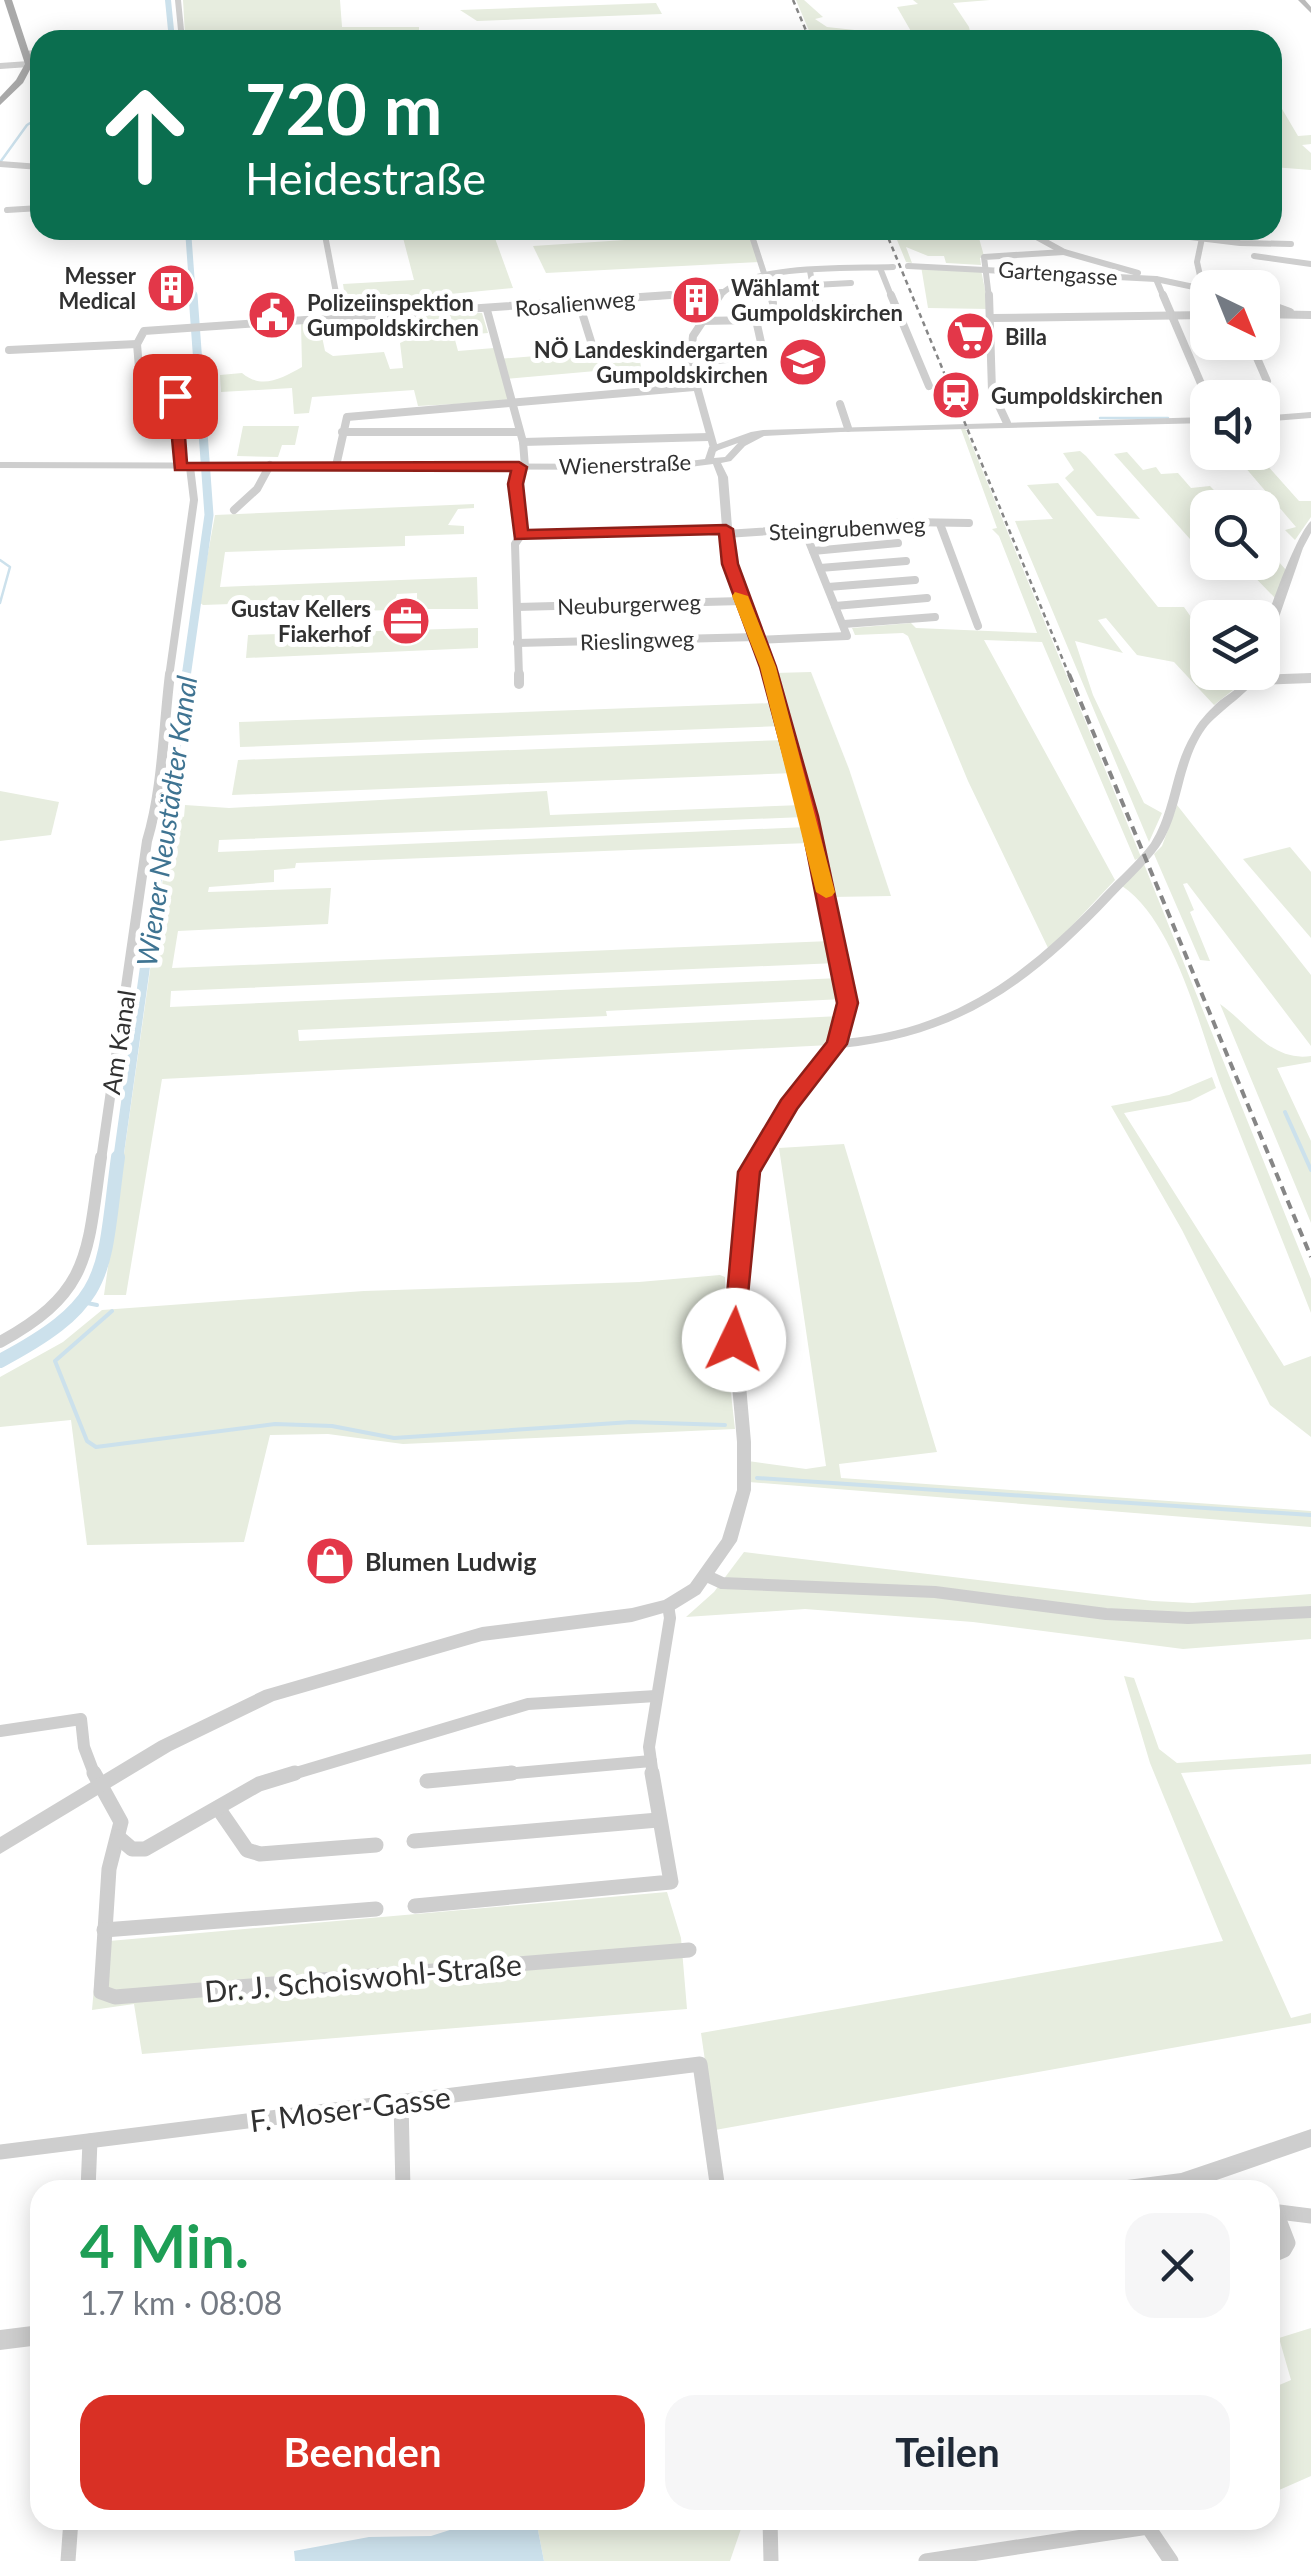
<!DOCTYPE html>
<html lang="de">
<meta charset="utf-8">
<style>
:root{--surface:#fff;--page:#f6f6f7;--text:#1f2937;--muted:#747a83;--accent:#d93025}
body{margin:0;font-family:Lato,sans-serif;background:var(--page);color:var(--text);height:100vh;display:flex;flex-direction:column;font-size:38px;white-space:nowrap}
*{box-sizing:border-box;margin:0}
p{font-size:32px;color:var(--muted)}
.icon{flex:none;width:55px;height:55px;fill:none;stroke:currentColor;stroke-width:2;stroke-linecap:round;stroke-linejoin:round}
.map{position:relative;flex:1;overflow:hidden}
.panel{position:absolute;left:30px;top:2180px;width:1250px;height:350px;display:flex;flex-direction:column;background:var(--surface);border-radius:30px;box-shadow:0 5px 25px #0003}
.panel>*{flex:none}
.guide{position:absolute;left:30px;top:30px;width:1252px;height:210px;border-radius:30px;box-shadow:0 5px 25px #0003;background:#0b6e4f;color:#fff;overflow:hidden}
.needle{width:65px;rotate:137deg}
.buttons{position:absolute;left:1190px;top:270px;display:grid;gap:20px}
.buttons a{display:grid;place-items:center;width:90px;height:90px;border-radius:20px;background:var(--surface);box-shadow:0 5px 25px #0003;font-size:50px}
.pin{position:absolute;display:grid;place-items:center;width:85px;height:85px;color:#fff;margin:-42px;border-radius:20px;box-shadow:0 5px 15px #0006}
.me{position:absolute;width:110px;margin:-55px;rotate:3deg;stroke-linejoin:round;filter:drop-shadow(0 0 8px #0008)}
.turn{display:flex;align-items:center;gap:35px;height:210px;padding:0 50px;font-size:45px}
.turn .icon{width:130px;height:130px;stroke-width:2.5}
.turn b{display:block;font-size:70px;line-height:85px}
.round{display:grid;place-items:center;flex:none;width:105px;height:105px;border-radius:30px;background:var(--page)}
.summary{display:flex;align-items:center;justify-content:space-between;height:170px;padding:0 50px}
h1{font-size:60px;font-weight:700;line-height:75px;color:#1e9e55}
.action{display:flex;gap:20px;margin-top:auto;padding:20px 50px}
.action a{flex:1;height:115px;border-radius:30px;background:var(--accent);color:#fff;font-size:40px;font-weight:700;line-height:115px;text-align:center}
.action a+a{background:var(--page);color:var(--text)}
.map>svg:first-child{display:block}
.green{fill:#e7eddf}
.water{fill:#cce1ec}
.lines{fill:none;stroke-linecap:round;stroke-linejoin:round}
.stream-far1{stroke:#cce1ec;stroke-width:2.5}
.stream{stroke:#cce1ec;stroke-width:4}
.canal-far3{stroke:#cce1ec;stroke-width:6}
.canal-far2{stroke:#cce1ec;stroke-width:9}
.canal-far1{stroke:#cce1ec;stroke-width:10}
.canal{stroke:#cce1ec;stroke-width:14}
.minor-far4{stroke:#cecece;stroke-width:6}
.minor-far3{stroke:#cecece;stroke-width:8}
.minor-far2{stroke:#cecece;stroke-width:10}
.minor-far1{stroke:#cecece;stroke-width:12}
.minor{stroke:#cecece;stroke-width:15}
.tertiary{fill:#cecece;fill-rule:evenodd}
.secondary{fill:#bbb;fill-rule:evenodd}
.primary{fill:#a9a9a9;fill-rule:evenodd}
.rail-far1{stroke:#868686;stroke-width:2.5;stroke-dasharray:5 4;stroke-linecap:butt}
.rail{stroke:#868686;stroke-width:4;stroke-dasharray:9 6;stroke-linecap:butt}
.route{fill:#d93025;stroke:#8d1f18;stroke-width:2.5}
.slow{fill:#f59e0b}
.labels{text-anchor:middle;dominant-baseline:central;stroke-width:10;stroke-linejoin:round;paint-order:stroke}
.far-street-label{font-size:22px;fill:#313131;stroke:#fff}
.far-poi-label{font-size:22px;font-weight:bold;fill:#313131;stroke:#fff;text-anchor:start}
.street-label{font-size:25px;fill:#313131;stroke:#fff}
.poi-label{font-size:25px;font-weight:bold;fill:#313131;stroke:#fff;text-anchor:start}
.water-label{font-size:28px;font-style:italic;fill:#3f7492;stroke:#fff}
.near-street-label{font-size:30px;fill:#313131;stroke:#fff}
</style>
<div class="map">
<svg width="1311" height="2561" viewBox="0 0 1311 2561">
<rect width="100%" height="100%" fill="#fff"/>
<g class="green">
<path d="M183 0H340L342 27H419V32H409L407 37 399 40H272L269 30 223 32 222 40H173L172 35 185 34Z"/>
<path d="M796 0H804L823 17 815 19 827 27 864 31V40H813Z"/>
<path d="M913 0H990L953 3 969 27 972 40 893 38 912 33 897 7 918 4Z"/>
<path d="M656 3 662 14 477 21 460 10Z"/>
<path d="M1272 92 1298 136 1311 135V144L1302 145 1311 153V170L1273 167Z"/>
<path d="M401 230H492L513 288 346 304 343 284 414 280Z"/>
<path d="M893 230H1019L977 231 984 256 980 258 981 265 946 263 944 256H928L906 247 912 263 906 262Z"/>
<path d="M748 232 759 262 546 273 533 246Z"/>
<path d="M921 266 981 270 989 309 928 308Z"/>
<path d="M476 313H482L488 333 454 336 458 351 494 348 497 359 561 354 560 344 583 342 587 354 638 348 641 367 506 379 510 401 418 406 414 390 312 397 309 413 294 414 292 388 221 392 220 375 242 373C262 390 282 378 302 367L301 323 319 322 325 351 333 356 384 352 390 369 403 368 400 343 415 336 411 316Z"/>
<path d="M243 426H299L295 445H282L278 457 237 456Z"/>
<path d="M965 428 1141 857 1135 860 1042 642 984 640 1115 880 1049 950 968 781 908 636 903 633 855 635 852 628 911 623 916 628 1037 633 999 536 992 529 997 528 961 429Z"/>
<path d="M1080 451 1086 456 1140 519 1097 516 1065 478 1074 470 1063 453Z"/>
<path d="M1127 452 1143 470 1156 467 1161 474 1178 473 1191 488 1210 486 1230 507 1208 508 1207 558 1114 454Z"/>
<path d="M1215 455H1258L1299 501H1311V517L1295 540 1285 530 1296 527 1244 466 1218 461Z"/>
<path d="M1058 483 1158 607H1184L1207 640 1208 672 1250 673 1247 679 1214 705 1174 662 1137 655 1106 618 1098 620 1123 653 1075 641 1093 695 1144 803 1162 813 1149 842 1015 521 1053 519 1027 485Z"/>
<path d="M474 504V508L458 509 448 525 464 526V534L405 536V546L225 552 220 587 477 577 478 609H417V593L397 594 392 610 241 614 231 604 203 605 199 602 215 515Z"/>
<path d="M1263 544 1286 570 1275 598 1241 563 1262 562Z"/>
<path d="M478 628V648L246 658 248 635Z"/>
<path d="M811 672 849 769 891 896 831 897 774 673Z"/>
<path d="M774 703 782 726 240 747 239 722Z"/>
<path d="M785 740 794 773 232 795 238 760Z"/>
<path d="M0 791 59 802 51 835 0 841Z"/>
<path d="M547 791 550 815 802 805 804 817 219 840 218 852 807 827 810 843 296 863 295 868 274 870V882L209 887 208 892 331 888 328 924 178 931 172 968 831 941 837 963 171 991 170 1007 840 978 843 999 606 1011 607 1016 298 1030 299 1041 841 1016 830 1045 162 1079 126 1295H104L169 836 178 814 184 817 185 805 229 808Z"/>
<path d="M1177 805 1311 975V1046L1187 883 1183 884 1194 910 1190 912 1210 961 1200 960 1154 854 1162 846Z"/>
<path d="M1290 847 1311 872V938L1243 859Z"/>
<path d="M1144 864 1311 1279V1313C1282 1239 1252 1165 1223 1091 1201 1034 1176 922 1122 886Z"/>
<path d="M1220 1004C1250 1025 1271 1062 1311 1056V1062L1277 1068 1311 1141V1223Z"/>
<path d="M1212 1077 1216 1088 1190 1101 1124 1113 1284 1366 1311 1356V1437L1270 1405 1182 1230 1111 1106 1169 1095Z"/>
<path d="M844 1144 937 1452 839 1464 841 1478 1311 1511V1527L749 1482 748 1461 806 1469 826 1466 779 1148Z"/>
<path d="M720 1275 725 1277V1341L735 1429 403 1444 328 1434 270 1435 244 1542 87 1545 71 1420 0 1427V1377L63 1342 102 1310 364 1291 639 1282Z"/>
<path d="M744 1552 1153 1601 1193 1603 1311 1594V1639L1183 1649 973 1622 805 1609 686 1617 714 1592Z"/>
<path d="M1124 1676 1134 1678 1159 1749 1177 1763 1311 1754V1764L1181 1773 1291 2018 1311 2013V2023L715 2130 701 2033 1223 1941 1150 1763Z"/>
<path d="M667 1892 681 1938 687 2009 142 2054 134 2004 92 2010 98 1942Z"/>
<path d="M1311 2328V2476L1270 2494V2389L1291 2380 1279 2338Z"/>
<path d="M536 2520H744L730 2561H544Z"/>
</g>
<path class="water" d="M481 2520H536L544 2561H295L294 2551 369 2537 431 2536Z"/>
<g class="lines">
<g class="stream-far1">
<path d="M1 161 27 125 40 117"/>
<path d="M1100 418H1168"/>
<path d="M0 560 10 567 0 603"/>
</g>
<g class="stream">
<path d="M1285 1112 1311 1170"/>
<path d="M87 1303 97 1305"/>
<path d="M112 1311 55 1361 87 1441 96 1447 275 1424 332 1426 394 1438 631 1422 725 1425"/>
<path d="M757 1478 1311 1515"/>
</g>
<g class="canal-far3">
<path d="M168 0 172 40"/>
<path d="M188 230 193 298"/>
</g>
<path class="canal-far2" d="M186 677 209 515 193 295"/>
<path class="canal-far1" d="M118 1160 186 674"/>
<path class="canal" d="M0 1361C113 1301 102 1274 118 1157"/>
<g class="minor-far4">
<path d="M178 0 182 40"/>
<path d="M27 54 40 52"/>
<path d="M0 66 29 64"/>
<path d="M0 164 40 167"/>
<path d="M7 210 40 208"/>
<path d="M324 230 337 298"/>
<path d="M750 230 772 298"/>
<path d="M1024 230 1064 252 1138 273"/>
<path d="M1132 230 1240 243 1291 244"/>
<path d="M1202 238 1197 262 1203 289"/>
<path d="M1254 256 1311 264"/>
<path d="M908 266 1156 279 1208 290"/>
<path d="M880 268 892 298"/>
<path d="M810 271 815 298"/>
<path d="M1156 279 1164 298"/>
<path d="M814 285 851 283"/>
<path d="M633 298 722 292"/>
<path d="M718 298C744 263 851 269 893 267"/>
<path d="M989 298 984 257 1064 252"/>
</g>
<g class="minor-far3">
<path d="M337 295 341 319"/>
<path d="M771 295 773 303"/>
<path d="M815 295 818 312"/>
<path d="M891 295 929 386"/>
<path d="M989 295 992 391 1007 423"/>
<path d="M1163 295 1208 400"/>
<path d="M1262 302 1290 312"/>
<path d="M579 303 594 351"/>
<path d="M819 309 854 308"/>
<path d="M487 310 523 442 525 467"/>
<path d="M1262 314 1311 315"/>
<path d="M992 318 1208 315"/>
<path d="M1250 342 1267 381"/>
<path d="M9 350 137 344"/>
<path d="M690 362 764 356 756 320 701 321"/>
<path d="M840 404 848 428"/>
<path d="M342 432H519"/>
<path d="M523 442 709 437"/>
<path d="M714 448 690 362 693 336 720 295"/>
<path d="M336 466 347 417 694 387"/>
<path d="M180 467 175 396 139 368 137 344 144 331 670 295"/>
<path d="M234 510 257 489 270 465"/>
<path d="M940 524 978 626"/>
<path d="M726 534 906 522 969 523"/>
<path d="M521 535 726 529"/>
<path d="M813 551 898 543"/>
<path d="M820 568 906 561"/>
<path d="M828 587 915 580"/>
<path d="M835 606 927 598"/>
<path d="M517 607 742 601"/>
<path d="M844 624 935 617"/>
<path d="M759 640 847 636 804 529"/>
<path d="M517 643 757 637"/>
<path d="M169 677 194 500 190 467"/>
<path d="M519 677 515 544 521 535 515 484 519 467"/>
</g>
<g class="minor-far2">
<path d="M519 674V684"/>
<path d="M1253 680 1311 678"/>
<path d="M101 1160 147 841C163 788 163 730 170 674"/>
</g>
<g class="minor-far1">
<path d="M0 1342C92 1292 87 1253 101 1157"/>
<path d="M707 1576 722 1583 935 1592 1106 1614 1188 1618 1311 1612"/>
<path d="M0 1731 81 1719 84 1747 95 1776"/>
<path d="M286 1776 528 1704 656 1696"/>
<path d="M484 1776 651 1761"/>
<path d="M653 1776 649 1747 670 1618 668 1605"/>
</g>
<g class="minor">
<path d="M94 1773 121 1822 109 1869 101 1992 115 1997 689 1950"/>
<path d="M427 1781 512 1773"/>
<path d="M218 1808 247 1850 260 1854 376 1845"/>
<path d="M118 1837 132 1849H145L259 1784 295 1773"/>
<path d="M414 1841 658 1820"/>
<path d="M415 1906 671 1882 652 1773"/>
<path d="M104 1930 376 1909"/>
<path d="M401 2101 403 2190"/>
<path d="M0 2152 700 2064 718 2190"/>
<path d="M88 2190 90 2141"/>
<path d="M1271 2211 1311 2216"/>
<path d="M1270 2256 1284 2250 1288 2243 1276 2212"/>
<path d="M770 2520 771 2561"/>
<path d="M68 2561 71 2520"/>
<path d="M926 2561 1148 2527 1171 2561"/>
</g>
<g class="tertiary">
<path d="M1311 412V418L1262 422V416Z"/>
<path d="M1208 417V423L841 432 764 436 745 446 731 461 721 463 728 477 735 565 773 667 815 816 853 1003 844 1039C956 1029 1028 973 1103 894 1119 877 1137 862 1151 843 1172 810 1171 768 1192 734 1198 722 1207 713 1216 704 1227 694 1245 686 1250 672H1260C1256 689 1218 711 1205 729 1180 764 1183 812 1159 847 1145 866 1128 881 1112 898 1031 984 960 1036 841 1048L794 1108 756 1172 742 1340 751 1442V1490L737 1541 700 1594 674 1610 632 1622 482 1641 274 1701 171 1751 0 1854V1837L159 1741 264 1690 482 1627 632 1608 664 1600 690 1584 722 1539 737 1490V1442L728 1340 742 1172 785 1102 831 1043 841 1003 803 816 763 667 725 565 718 477 713 464 666 470 0 468V462L666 464 705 459 709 447 751 432 763 430ZM738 443 725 457 714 458 716 451Z"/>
<path d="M1311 521V533L1303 548 1267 652 1262 655C1262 650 1262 644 1262 639 1265 618 1297 533 1311 521Z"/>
<path d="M1311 2129V2147L1188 2190H1117L1120 2183 1127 2180 1181 2173Z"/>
<path d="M40 2325V2345L0 2350V2330Z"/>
</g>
<path class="secondary" d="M1298 0H1305L1311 7V13Z"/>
<path class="primary" d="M4 0H12L33 64 23 83 0 105V97L16 80 25 64Z"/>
<g class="rail-far1">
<path d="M793 0 810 40"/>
<path d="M885 230 1070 677"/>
</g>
<path class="rail" d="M1069 674 1311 1257"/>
</g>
<path class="route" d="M175 392 182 396 187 463 519 462 527 467 523 484 528 530 726 525 733 529 738 564 776 667 818 816 858 1003 847 1044 797 1109 760 1172 743 1346 734 1349 723 1340 738 1172 781 1100 827 1042 837 1003 800 816 760 667 722 564 719 534 515 539 508 484 511 471 175 470 168 396Z"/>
<path class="slow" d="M735 592 748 596 776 667 835 892 832 896 826 898 816 892 760 667 732 596Z"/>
<defs>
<g id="building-disc" transform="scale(2.5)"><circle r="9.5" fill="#e33749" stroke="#fff"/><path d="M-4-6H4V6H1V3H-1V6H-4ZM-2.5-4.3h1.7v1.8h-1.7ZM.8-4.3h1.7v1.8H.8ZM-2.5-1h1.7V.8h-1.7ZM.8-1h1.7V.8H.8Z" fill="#fff"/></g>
<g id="civic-disc" transform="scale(2.5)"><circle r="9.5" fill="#e33749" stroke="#fff"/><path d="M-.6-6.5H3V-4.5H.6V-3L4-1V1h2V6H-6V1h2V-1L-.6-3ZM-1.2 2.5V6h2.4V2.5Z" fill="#fff"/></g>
<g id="supermarket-disc" transform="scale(2.5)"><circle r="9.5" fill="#e33749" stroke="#fff"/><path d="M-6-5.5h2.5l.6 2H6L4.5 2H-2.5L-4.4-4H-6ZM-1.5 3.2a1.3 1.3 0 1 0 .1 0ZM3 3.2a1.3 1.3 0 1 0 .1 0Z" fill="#fff"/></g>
<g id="school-disc" transform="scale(2.5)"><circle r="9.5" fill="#e33749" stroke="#fff"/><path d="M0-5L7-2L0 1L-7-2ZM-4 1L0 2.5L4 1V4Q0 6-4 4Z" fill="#fff"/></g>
<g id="station-disc" transform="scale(2.5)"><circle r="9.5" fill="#e33749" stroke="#fff"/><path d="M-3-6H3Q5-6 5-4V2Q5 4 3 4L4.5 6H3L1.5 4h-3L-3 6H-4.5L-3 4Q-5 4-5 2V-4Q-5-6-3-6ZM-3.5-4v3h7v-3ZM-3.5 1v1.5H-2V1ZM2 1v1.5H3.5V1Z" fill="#fff"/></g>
<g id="office-disc" transform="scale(2.5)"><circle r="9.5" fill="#e33749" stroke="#fff"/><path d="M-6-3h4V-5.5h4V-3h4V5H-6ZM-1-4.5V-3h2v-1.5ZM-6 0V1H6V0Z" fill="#fff"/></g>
<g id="shop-disc" transform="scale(2.5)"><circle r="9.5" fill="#e33749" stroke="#fff"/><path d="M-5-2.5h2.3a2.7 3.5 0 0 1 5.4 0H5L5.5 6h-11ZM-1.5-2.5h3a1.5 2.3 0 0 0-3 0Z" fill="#fff"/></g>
</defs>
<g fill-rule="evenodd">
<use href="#building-disc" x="171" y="288"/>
<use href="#building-disc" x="696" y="300"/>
<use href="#civic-disc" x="272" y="315"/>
<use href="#supermarket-disc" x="970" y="336"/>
<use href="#school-disc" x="803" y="362"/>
<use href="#station-disc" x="956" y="395"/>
<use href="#office-disc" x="406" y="621"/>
<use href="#shop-disc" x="330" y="1561"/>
</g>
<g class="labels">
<g class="far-street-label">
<text transform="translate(1058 273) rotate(4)">Gartengasse</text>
<text transform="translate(575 303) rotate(-5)">Rosalienweg</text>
<text transform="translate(625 464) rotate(-2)">Wienerstraße</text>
<text transform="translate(847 528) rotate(-3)">Steingrubenweg</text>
<text transform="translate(629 604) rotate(-2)">Neuburgerweg</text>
<text transform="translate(637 640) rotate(-2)">Rieslingweg</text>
</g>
<g class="far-poi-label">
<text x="136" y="275" text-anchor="end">Messer<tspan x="136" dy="25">Medical</tspan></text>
<text x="731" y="287">Wählamt<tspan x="731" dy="25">Gumpoldskirchen</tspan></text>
<text x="307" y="302">Polizeiinspektion<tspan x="307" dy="25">Gumpoldskirchen</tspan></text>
<text x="1005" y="336">Billa</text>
<text x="768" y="349" text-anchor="end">NÖ Landeskindergarten<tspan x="768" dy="25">Gumpoldskirchen</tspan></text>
<text x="991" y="395">Gumpoldskirchen</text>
<text x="371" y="608" text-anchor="end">Gustav Kellers<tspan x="371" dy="25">Fiakerhof</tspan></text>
</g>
<g class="street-label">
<text transform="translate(118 1042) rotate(-81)">Am Kanal</text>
</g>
<g class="poi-label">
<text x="365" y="1561">Blumen Ludwig</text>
</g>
<g class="water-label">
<text transform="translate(166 821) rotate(-82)">Wiener Neustädter Kanal</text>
</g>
<g class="near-street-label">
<text transform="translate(363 1977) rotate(-5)">Dr. J. Schoiswohl-Straße</text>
<text transform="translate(350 2108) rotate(-7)">F. Moser-Gasse</text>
</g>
</g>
</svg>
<div class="buttons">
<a><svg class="needle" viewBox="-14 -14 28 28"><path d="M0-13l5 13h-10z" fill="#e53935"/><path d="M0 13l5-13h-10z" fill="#747a83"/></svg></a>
<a><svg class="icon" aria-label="sound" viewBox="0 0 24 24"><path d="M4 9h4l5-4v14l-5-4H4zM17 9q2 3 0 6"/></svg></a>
<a><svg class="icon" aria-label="search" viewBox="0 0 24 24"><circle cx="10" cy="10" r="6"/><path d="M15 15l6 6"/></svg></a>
<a><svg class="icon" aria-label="layers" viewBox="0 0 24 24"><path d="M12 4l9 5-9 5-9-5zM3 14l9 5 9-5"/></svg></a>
</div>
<div class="pin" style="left:175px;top:396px;background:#d93025"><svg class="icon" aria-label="arrive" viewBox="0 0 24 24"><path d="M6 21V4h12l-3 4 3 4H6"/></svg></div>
<svg class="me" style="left:734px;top:1340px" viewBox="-20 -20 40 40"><circle r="19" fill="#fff"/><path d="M0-13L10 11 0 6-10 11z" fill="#d93025"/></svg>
<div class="guide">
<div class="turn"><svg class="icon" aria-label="ahead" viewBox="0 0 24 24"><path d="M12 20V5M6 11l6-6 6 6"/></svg><div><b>720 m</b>Heidestraße</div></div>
</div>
<section class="panel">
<div class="summary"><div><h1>4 Min.</h1><p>1.7 km · 08:08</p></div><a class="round"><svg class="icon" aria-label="close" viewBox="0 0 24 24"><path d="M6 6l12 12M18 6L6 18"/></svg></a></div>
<div class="action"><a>Beenden</a><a>Teilen</a></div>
</section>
</div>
